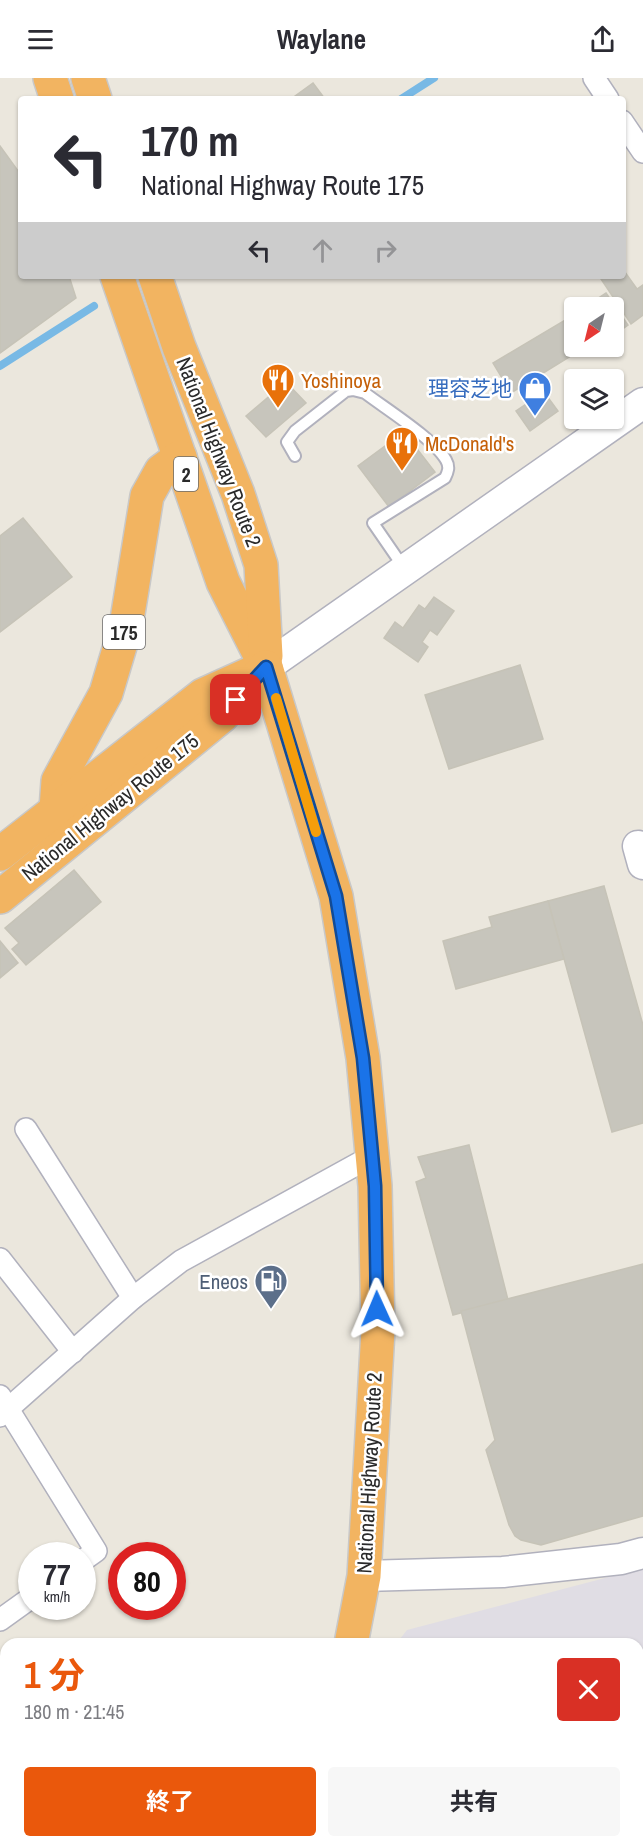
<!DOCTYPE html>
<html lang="ja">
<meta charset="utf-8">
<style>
:root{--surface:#fff;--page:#f7f7f7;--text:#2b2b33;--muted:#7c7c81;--accent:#ea580c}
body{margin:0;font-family:"Archivo Narrow","Noto Sans JP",sans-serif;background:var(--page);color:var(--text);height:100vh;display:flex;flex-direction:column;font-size:22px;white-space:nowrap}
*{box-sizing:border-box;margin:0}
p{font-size:20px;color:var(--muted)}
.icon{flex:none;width:33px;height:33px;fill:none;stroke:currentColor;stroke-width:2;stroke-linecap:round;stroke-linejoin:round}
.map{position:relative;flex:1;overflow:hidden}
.sheet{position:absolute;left:0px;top:1560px;width:644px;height:210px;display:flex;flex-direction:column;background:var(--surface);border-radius:18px 18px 0 0;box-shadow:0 2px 4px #0004}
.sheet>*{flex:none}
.hud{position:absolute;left:18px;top:18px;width:608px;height:183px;border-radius:6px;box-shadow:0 2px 4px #0004;background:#fff;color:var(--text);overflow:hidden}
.needle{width:39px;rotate:215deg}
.buttons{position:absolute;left:564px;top:219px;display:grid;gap:12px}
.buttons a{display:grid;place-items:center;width:60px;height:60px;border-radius:6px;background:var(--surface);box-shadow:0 2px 4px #0004;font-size:30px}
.speed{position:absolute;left:18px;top:1464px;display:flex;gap:12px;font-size:30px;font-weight:700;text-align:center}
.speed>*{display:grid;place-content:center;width:78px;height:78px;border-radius:50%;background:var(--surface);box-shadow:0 2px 4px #0004;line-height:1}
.speed small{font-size:15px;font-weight:400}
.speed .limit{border:9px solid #d22;background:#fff;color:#111}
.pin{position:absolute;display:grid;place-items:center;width:51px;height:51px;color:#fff;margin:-26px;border-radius:12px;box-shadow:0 3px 9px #0006}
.me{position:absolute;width:66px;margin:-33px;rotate:359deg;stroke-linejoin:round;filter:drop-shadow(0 0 4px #0008)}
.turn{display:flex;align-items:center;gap:21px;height:126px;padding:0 24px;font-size:27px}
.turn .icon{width:78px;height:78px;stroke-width:2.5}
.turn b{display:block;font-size:42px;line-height:51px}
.lanes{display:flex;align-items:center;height:57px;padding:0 24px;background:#0003;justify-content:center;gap:30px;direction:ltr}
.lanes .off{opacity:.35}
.round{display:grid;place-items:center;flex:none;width:63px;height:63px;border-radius:6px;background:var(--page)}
.headline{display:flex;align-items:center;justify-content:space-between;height:102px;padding:0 24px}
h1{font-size:36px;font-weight:700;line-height:45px;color:var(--accent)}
.cta{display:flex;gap:12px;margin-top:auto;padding:12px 24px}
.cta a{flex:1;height:69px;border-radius:6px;background:var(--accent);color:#fff;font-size:24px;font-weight:700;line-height:69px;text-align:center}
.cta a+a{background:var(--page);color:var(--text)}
header{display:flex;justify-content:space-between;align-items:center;height:78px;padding:0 24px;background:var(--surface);font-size:27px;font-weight:700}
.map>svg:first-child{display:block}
.industrial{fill:#e0dde4}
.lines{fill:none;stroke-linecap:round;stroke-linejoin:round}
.stream{stroke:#78b9e5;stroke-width:8}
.building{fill:#c7c5bc;stroke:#c6c3b7;stroke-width:1.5}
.lane-casing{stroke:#b1b1bd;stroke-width:14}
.street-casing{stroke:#b1b1bd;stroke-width:24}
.secondary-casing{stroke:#b1b1bd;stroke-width:33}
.highway-casing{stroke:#c8c8c8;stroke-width:36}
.lane{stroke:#fff;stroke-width:10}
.street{stroke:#fff;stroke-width:21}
.secondary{stroke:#fff;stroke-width:30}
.highway{stroke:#f2b461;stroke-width:33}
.route-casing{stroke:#114b97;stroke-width:15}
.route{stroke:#1a73e8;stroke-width:10}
.slow{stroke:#f59e0b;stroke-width:10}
.labels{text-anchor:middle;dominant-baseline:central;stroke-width:5;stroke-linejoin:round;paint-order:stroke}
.shield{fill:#fff;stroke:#6a6a6a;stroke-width:1.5}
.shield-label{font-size:20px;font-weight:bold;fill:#2a2a2a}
.food-label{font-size:21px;fill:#c56008;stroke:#fff;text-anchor:start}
.shop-label{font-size:21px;fill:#366cbe;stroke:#fff;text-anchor:end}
.street-label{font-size:21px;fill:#2a2a2a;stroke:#fff}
.service-label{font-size:21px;fill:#4e5e75;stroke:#fff;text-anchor:end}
</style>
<header><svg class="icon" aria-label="menu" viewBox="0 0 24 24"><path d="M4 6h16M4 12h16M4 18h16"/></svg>Waylane<svg class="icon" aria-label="share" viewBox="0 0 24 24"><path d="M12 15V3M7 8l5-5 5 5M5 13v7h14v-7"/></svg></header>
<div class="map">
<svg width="643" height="1770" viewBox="0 0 643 1770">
<rect width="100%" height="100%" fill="#ebe7dd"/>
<path class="industrial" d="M643 1490V1770H327L329 1764H638V1566H396L407 1552Z"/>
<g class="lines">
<g class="stream">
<path d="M401 21 434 0"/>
<path d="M0 288 94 228"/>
</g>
</g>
<g class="building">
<path d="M313 5 325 21H291Z"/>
<path d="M0 68 21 97V198H69L76 220 0 275Z"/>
<path d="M622 190 637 211 643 207V237L631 246 599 198H622Z"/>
<path d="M606 215 628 247 614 257V230H595L591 225Z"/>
<path d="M572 238 574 241V268H587L511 315 493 285Z"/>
<path d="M286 304 306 325 266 359 246 338Z"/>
<path d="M544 314 558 333 530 353 516 333Z"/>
<path d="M404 354 435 394 389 429 358 388Z"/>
<path d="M23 440 72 499 0 554V458Z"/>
<path d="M434 519 454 533 437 557 430 552 422 564 428 569 418 584 384 560 395 544 403 550 419 527 425 531Z"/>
<path d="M520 587 543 661 449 691 425 617Z"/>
<path d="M74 792 101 824 26 887 12 871 19 865 5 850Z"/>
<path d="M604 808 643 947V1045L612 1054 548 823Z"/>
<path d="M548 823 564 881 456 911 443 863 492 849 489 839Z"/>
<path d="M0 863 18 885 0 900Z"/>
<path d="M469 1067 508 1222 453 1237 416 1104 426 1100 418 1079Z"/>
<path d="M643 1186V1438L541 1467 521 1462 515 1458 509 1447 486 1372 495 1362 461 1233Z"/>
</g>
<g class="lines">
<g class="lane-casing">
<path id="lane" d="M295 378 287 364 295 353 346 313 353 312 365 315C386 331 434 361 446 382 450 389 448 394 445 400L373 445 404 490"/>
</g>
<g class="street-casing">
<g id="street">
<path d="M594 0 608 21"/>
<path d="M622 43 643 74"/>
<path d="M26 1051 133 1220"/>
<path d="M0 1181 73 1274"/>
<path d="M0 1318 96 1473 82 1483"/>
<path d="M0 1338 133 1220 181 1183 372 1078"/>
<path d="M0 1542 32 1519"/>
</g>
</g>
<g class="secondary-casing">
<g id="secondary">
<path d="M266 589 643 325"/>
<path d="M638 768 643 786"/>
<path d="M364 1498 503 1494 621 1481 643 1475"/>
</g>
</g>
<g class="highway-casing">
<g id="highway">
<path d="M50 0 57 21"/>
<path d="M88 0 95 21"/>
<path d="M117 198 223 504 266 589 336 818 363 980 375 1108 378 1252 364 1498 351 1566"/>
<path d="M155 198 179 269 238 416 261 487 266 578"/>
<path d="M56 731 58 703 106 615 126 548 147 418 161 393 180 379"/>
<path d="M0 776 203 617 256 593"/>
<path d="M0 819 222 638 266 589"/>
<path d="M302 1770 303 1764"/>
</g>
</g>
<use href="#lane" class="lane"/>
<use href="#street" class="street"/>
<use href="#secondary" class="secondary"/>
<use href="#highway" class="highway"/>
</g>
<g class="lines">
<g class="route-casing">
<path id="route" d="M236 622 266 589 336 818 363 980 375 1108 377 1231"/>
</g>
<use href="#route" class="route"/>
<path class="slow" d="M276 620 316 754"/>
</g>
<defs>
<g id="restaurant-pin" transform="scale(1.725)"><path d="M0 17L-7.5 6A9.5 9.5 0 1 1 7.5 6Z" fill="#e8710a" stroke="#fff"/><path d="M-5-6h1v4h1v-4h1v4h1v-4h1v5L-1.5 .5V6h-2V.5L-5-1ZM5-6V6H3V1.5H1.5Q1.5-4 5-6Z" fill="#fff"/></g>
<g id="shop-pin" transform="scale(1.725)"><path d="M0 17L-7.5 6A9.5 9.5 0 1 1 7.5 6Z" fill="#3f7fe0" stroke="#fff"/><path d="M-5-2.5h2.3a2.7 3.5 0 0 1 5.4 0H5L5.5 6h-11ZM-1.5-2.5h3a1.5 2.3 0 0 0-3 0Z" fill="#fff"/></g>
<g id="fuel-pin" transform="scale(1.725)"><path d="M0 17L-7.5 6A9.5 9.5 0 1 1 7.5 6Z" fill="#5c6f8a" stroke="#fff"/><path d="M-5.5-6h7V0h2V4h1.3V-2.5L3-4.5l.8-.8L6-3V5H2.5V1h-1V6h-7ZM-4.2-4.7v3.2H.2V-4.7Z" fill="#fff"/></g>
</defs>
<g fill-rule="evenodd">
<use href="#restaurant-pin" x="278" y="302"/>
<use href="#shop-pin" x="535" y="310"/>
<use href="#restaurant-pin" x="402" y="365"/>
<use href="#fuel-pin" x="271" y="1203"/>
</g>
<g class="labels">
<g class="shield">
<rect x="174" y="379" width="24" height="34" rx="4.5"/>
<rect x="103" y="537" width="42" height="34" rx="4.5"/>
</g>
<g class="shield-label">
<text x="186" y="396">2</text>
<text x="124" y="554">175</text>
</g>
<g class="food-label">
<text x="301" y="302">Yoshinoya</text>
<text x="425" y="365">McDonald's</text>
</g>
<g class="shop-label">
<text x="512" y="310">理容芝地</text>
</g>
<g class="street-label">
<text transform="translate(219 374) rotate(69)">National Highway Route 2</text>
<text transform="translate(110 729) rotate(-39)">National Highway Route 175</text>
<text transform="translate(369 1395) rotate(-87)">National Highway Route 2</text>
</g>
<g class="service-label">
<text x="248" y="1203">Eneos</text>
</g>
</g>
</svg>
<div class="buttons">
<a><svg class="needle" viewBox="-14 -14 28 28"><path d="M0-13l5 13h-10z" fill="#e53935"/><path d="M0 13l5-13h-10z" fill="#7c7c81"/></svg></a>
<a><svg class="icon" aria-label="layers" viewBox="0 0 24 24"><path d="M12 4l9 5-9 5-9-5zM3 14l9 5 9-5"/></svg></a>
</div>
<div class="speed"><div>77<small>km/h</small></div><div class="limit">80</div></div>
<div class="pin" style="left:236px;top:622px;background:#d93025"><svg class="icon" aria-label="arrive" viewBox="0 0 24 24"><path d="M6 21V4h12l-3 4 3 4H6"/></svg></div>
<svg class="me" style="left:377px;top:1231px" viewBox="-20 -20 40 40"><path d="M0-17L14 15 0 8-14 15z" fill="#1a73e8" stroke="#fff" stroke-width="4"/></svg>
<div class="hud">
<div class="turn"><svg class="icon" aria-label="left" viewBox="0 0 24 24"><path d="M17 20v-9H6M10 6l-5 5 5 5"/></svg><div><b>170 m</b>National Highway Route 175</div></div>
<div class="lanes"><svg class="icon" aria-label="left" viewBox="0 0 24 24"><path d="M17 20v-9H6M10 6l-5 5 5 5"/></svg><svg class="icon off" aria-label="ahead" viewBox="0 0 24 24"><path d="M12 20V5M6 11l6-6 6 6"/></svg><svg class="icon off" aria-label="right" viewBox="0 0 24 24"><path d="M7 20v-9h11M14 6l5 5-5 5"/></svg></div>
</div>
<section class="sheet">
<div class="headline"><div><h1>1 分</h1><p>180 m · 21:45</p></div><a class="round" style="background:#d93025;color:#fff"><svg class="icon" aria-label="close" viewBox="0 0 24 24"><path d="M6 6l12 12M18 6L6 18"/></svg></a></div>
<div class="cta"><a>終了</a><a>共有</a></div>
</section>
</div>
